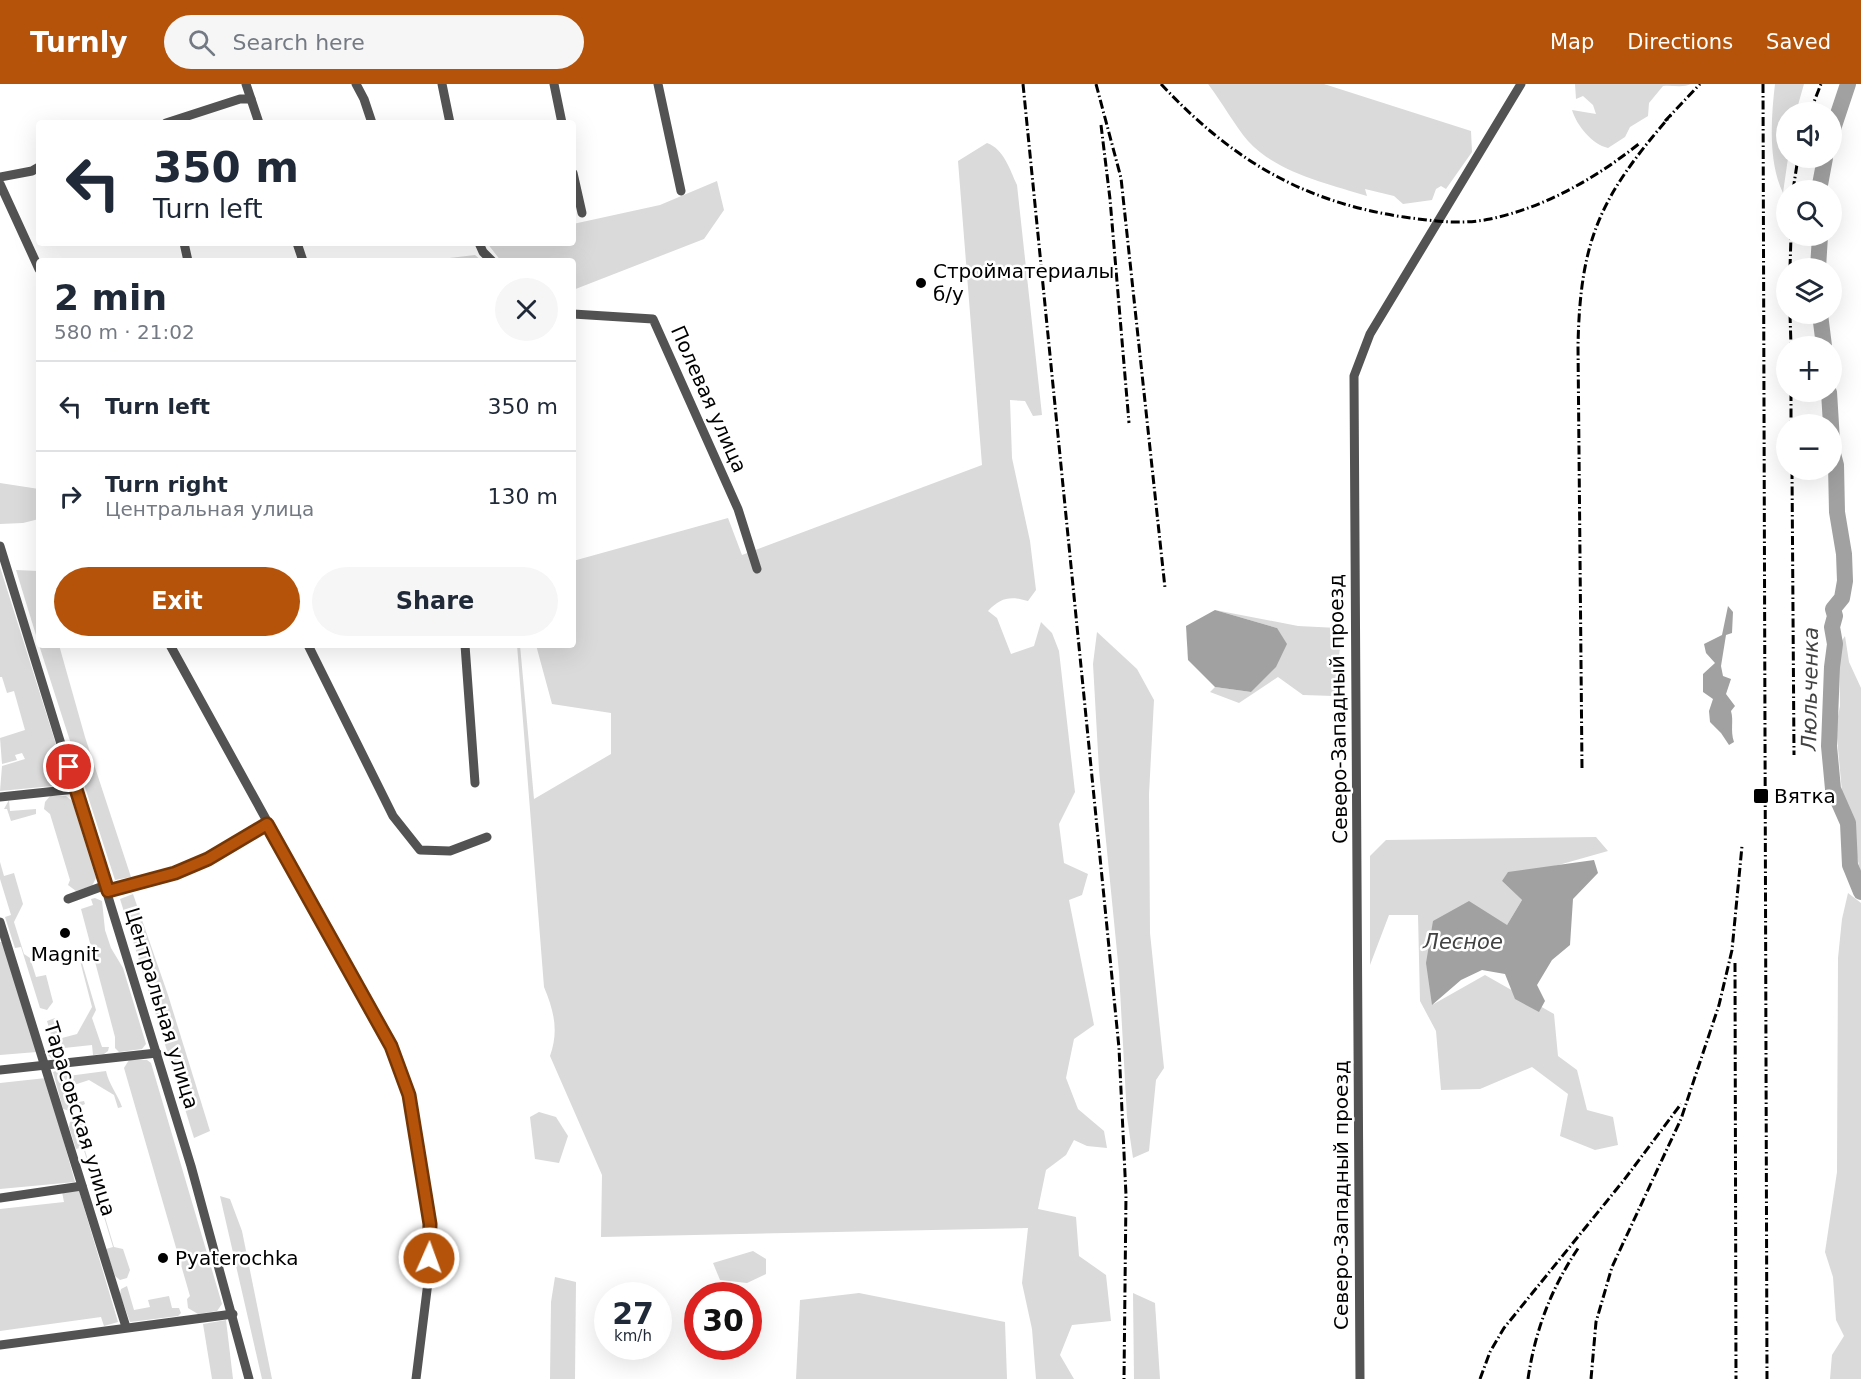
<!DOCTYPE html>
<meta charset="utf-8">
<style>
:root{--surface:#fff;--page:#f6f6f7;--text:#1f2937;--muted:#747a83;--line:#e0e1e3;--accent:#b45309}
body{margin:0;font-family:"DejaVu Sans",sans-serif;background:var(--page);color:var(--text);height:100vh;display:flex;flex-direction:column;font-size:22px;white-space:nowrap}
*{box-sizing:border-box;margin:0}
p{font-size:20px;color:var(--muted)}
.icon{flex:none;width:33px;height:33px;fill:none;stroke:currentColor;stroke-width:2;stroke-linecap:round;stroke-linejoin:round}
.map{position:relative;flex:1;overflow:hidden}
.sheet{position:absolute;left:36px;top:174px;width:540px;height:390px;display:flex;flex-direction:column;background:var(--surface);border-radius:6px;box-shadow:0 6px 24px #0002}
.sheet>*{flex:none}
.hud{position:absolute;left:36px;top:36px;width:540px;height:126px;border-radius:6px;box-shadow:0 6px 24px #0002;background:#fff;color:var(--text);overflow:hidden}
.buttons{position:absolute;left:1776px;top:18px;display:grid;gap:12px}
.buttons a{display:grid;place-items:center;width:66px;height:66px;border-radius:50%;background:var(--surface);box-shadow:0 6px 24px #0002;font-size:30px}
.speed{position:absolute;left:594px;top:1198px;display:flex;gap:12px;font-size:30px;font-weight:700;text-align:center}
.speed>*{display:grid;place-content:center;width:78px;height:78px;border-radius:50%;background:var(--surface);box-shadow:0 6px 24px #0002;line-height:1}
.speed small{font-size:15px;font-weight:400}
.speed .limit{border:9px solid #d22;background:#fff;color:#111}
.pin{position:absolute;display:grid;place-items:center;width:51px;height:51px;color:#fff;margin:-26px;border:3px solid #fff;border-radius:50%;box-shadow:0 2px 6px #0007}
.me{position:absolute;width:66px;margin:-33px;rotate:2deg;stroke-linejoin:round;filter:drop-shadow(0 0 4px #0008)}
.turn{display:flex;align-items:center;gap:21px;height:126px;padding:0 18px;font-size:27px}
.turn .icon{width:78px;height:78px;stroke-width:2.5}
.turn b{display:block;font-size:42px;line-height:51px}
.round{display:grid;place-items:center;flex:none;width:63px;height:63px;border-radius:32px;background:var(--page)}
.head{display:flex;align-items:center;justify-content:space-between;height:102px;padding:0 18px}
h1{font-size:36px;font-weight:800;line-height:45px}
.action{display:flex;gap:12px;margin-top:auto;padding:12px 18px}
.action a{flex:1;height:69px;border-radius:36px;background:var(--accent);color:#fff;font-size:24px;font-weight:800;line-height:69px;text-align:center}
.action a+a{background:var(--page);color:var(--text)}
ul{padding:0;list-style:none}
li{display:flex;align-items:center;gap:18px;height:90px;padding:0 18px;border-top:2px solid var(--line)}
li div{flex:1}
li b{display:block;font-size:22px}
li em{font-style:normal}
header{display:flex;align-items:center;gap:36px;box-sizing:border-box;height:84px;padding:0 30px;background:var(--accent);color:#fff}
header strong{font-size:28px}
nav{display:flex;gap:33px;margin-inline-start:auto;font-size:21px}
.search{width:420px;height:54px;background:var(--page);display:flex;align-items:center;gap:15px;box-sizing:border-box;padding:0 21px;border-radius:33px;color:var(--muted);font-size:22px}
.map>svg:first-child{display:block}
.green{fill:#dadada}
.water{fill:#a1a1a1}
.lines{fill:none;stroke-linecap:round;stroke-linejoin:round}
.river{stroke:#a1a1a1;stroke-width:16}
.minor{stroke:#535353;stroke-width:9}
.rail{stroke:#000;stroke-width:3;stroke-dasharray:9 3 1.5 3;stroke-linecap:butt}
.route-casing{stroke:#753606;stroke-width:15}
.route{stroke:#b45309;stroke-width:10}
.poi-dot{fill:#000;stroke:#fff;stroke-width:2}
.labels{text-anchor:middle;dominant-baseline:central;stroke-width:5;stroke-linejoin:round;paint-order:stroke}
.poi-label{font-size:20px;fill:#000;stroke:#fff;text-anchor:start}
.street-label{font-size:20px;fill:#000;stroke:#fff}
.water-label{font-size:21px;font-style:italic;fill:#424242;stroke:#fff}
</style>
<header>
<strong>Turnly</strong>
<div class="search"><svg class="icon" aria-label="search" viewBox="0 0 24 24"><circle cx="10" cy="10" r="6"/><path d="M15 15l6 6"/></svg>Search here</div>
<nav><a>Map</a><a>Directions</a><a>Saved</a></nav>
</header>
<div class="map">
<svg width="1861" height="1295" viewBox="0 0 1861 1295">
<rect width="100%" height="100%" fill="#fff"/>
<g class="green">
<path d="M1208 0H1324L1471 47 1472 68 1446 105 1441 102 1436 105 1432 116 1403 120 1394 112 1365 105 1367 112C1328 100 1277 89 1248 57 1235 42 1222 18 1208 0Z"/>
<path d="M1575 0H1691C1683 4 1673 1 1663 2L1649 19 1648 32 1630 43 1625 53 1608 64C1592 60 1577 42 1572 26L1596 30 1593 21 1583 12 1576 15Z"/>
<path d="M1775 0H1804L1796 28H1786L1788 74 1783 109C1768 78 1771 34 1775 0Z"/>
<path d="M987 59C1004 65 1010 86 1017 101L1042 331 1033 332 1025 317 1010 316 1012 374 1030 457 1036 506 1028 517C1011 512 1001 513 988 527L997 534 1011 570 1034 562 1041 538 1052 549 1059 567 1075 708 1059 740 1064 779 1088 790 1082 811 1069 816 1094 941 1074 955 1066 994 1078 1025 1104 1047 1107 1064 1087 1062 1074 1056 1066 1071 1046 1086 1038 1125 1076 1133 1079 1172 1106 1191 1111 1237 1072 1241 1060 1271 1074 1295H1036L1032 1245 1022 1199 1028 1144 601 1153 602 1091 550 972C559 947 554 927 544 903L517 561H520L534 715 611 670V629L552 620 536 561H573V477L728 434 742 471 982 381 958 77Z"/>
<path d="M717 97 724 126 704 155 573 206V177H501L487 159H573V140L660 121Z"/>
<path d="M475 171 482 177H441V175Z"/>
<path d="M0 399 39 405V435L23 439 0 440Z"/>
<path d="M0 483 66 692 63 701 0 707 2 682 25 675 22 669 15 671 17 676 2 680 0 654 25 646 14 607 7 609 2 593H0Z"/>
<path d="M16 486 38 487 39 561Z"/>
<path d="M1215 526 1298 542 1338 544 1340 564 1334 612 1303 611 1278 593 1239 619 1210 608 1215 603 1251 608 1277 544Z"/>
<path d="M1097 548 1137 585 1154 616 1149 710 1150 849 1164 984 1156 996 1149 1067 1133 1074 1127 1033 1119 888 1099 686 1093 580Z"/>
<path d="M1845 552 1849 578 1861 604V790L1842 708 1836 643 1840 622 1839 561Z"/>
<path d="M39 561H59L85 653 131 793 115 796Z"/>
<path d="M50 712H66L72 717 96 794 92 802 76 807 68 801 70 796 50 730 44 725 45 718Z"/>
<path d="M9 716 10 727 36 725V730L11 737 7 725H4Z"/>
<path d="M1596 753 1608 767 1502 797 1522 816 1507 841 1432 921 1485 891 1554 930 1558 972 1577 986 1587 1026 1613 1033 1618 1061 1595 1066 1560 1052 1568 1010 1532 983 1480 1005 1441 1006 1436 947 1420 917 1418 831H1389L1370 881V772L1386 756Z"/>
<path d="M0 778 4 792 14 789 23 820 14 838 24 870 30 874 36 893 46 891 53 918 47 926 40 924 21 863 15 864 5 833 11 831 0 795Z"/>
<path d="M1848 809 1861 819V1295H1830L1832 1271 1844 1252 1836 1236 1833 1193 1825 1168 1837 1088 1838 874 1842 835Z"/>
<path d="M133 810 168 911 210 1047 194 1054 120 815Z"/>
<path d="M95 814 102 817 105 846 111 864 123 884 146 960 142 965 119 968 115 964V953L81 825 93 821 91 815Z"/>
<path d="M0 858H2L37 968 0 971Z"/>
<path d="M78 865 96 926 92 934 102 963H109L108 967 104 970 93 971 92 961 64 964V974L52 975 47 970 56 968 47 937 55 934 62 954 77 950 92 923 78 869 58 875 57 871Z"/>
<path d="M129 976H147L151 979 222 1220 217 1227 198 1230 188 1224 187 1215 190 1212 124 984Z"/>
<path d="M66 983 68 992 106 987C109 1001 117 1009 122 1023L118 1024 114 1011 89 996 74 1001 79 1018 84 1017 85 1020 70 1027 63 1025 53 988Z"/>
<path d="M46 994 75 1098 0 1105V999Z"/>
<path d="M539 1028 556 1033 568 1052 559 1079 535 1075 530 1033Z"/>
<path d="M78 1034 85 1038 90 1054 89 1059 84 1063 114 1163 123 1165 130 1186 127 1194 120 1196 115 1192 106 1165 113 1163 83 1063 76 1065 69 1043 70 1038Z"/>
<path d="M79 1107 118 1238 104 1242 101 1233 0 1247V1125L64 1118 62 1108Z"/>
<path d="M220 1112 230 1115 242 1147 272 1295H262Z"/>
<path d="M753 1167 766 1175V1190L747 1199 720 1196 713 1179Z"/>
<path d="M555 1193 576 1198 575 1295H550L551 1218Z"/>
<path d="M127 1202 134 1226 150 1223 148 1216 169 1212 172 1224H179L181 1229 178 1232 130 1238 120 1210 121 1205Z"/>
<path d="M859 1209 1005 1238 1007 1295H796L800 1216Z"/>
<path d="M1133 1209 1155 1219 1160 1295H1134Z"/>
<path d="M226 1236 233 1295H212L203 1240Z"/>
</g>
<g class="water">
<path d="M1728 522 1733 528 1732 549 1726 551 1721 582 1723 592 1731 595 1726 610 1735 622 1731 627C1734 637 1730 646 1734 658L1729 661 1721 649 1710 638 1709 627 1713 615 1703 608V590L1715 579 1706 569 1704 560 1722 551Z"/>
<path d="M1215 526 1277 544 1287 560 1276 583 1251 608 1215 603 1188 576 1186 542Z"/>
<path d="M1594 776 1598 789 1573 815 1570 861 1552 876 1537 901 1545 917 1539 928 1515 915 1505 890 1482 886 1461 896 1432 921 1426 879 1433 837 1469 817 1507 841 1522 816 1502 797 1508 788Z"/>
</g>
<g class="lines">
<g class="river">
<path d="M1832 48 1848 0"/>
<path d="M1819 106 1825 74"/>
<path d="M1818 184 1820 152"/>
<path d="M1820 230 1824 262"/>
<path d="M1829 308 1832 357"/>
<path d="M1832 366 1836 381 1837 428 1844 470 1845 497 1842 514 1833 525 1835 532 1832 543 1835 560 1832 583 1829 662 1833 705 1848 739 1850 781 1861 808"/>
</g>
<g class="minor">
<path d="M246 0 259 39"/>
<path d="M356 0 364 15 372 39"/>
<path d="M442 0 450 39"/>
<path d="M554 0 562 39"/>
<path d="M658 0 681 107"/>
<path d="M166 39 240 15H251"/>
<path d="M573 89 582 129"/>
<path d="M0 93 32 87 39 83"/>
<path d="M0 100 39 185"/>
<path d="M184 159 188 177"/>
<path d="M297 159 303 177"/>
<path d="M479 159 483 168 492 177"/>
<path d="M573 230 653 235 738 425 757 485"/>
<path d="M0 462 191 1082 249 1295"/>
<path d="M170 561 391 962 409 1011 430 1140 429 1190 416 1295"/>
<path d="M308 561 393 732 420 766 450 767 487 753"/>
<path d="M465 561 475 699"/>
<path d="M0 713 76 705"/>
<path d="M108 807 175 789 208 775 267 740"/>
<path d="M68 815 106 801"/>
<path d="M0 838 126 1243"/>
<path d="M0 986 157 969"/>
<path d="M0 1114 82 1102"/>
<path d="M0 1261 233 1230"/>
<path d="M1360 1295 1354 292 1370 250 1521 0"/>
</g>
<g class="rail">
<path d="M1023 0 1119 964 1126 1111 1124 1295"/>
<path d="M1096 0 1121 94 1165 504"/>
<path d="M1161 0C1231 75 1302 118 1404 133 1433 137 1461 141 1490 135 1546 123 1596 94 1640 59"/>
<path d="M1763 0 1767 1295"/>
<path d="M1810 28 1821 0"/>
<path d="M1665 37 1700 0"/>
<path d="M1101 41 1110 115 1129 339"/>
<path d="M1793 106 1798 74"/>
<path d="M1790 184 1791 152"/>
<path d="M1790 230 1791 262"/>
<path d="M1791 308V340"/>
<path d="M1792 386 1794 671"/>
<path d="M1582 684 1578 262C1580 154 1601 112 1671 31"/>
<path d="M1735 879 1736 1295"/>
<path d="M1480 1295 1490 1268 1504 1244 1624 1096 1681 1020"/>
<path d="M1528 1295C1535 1247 1551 1204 1579 1163"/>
<path d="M1591 1295 1596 1238 1612 1183 1681 1035 1719 921 1732 866 1742 762"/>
</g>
</g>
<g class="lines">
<g class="route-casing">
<path id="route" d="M69 683 108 807 175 789 208 775 267 740 391 962 409 1011 430 1140 429 1174"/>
</g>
<use href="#route" class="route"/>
</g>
<g class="poi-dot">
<circle cx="921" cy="199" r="6"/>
<rect x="1753" y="704" width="16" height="16" rx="3"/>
<circle cx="65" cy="849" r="6"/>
<circle cx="163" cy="1174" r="6"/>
</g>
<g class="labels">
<g class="poi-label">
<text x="933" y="187">Стройматериалы<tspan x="933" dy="23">б/у</tspan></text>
<text x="1774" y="712">Вятка</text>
<text x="65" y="870" text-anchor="middle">Magnit</text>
<text x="175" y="1174">Pyaterochka</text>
</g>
<g class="street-label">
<text transform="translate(709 315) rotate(66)">Полевая улица</text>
<text transform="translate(1338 625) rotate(-91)">Северо-Западный проезд</text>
<text transform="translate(162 924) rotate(73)">Центральная улица</text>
<text transform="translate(80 1035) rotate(73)">Тарасовская улица</text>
<text transform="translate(1341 1111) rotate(-90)">Северо-Западный проезд</text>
</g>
<g class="water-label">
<text transform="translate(1810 605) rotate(-89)">Люльченка</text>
<text x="1463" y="858">Лесное</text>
</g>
</g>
</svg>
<div class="buttons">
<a><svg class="icon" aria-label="sound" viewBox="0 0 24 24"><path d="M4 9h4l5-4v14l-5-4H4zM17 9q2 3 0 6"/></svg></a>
<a><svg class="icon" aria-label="search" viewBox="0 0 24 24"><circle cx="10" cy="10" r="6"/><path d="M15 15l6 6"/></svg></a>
<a><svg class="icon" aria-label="layers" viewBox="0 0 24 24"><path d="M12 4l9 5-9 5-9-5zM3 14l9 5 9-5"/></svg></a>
<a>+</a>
<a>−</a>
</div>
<div class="speed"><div>27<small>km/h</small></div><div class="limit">30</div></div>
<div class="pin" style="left:69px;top:683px;background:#d93025"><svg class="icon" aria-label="arrive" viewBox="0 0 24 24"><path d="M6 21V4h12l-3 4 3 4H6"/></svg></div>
<svg class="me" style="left:429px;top:1174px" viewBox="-20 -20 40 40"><circle r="17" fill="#b45309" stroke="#fff" stroke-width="3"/><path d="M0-11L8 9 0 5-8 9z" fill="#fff"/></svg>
<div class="hud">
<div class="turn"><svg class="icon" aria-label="left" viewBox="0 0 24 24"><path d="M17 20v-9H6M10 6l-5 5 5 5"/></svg><div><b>350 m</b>Turn left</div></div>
</div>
<section class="sheet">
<div class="head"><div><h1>2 min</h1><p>580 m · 21:02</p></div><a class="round"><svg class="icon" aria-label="close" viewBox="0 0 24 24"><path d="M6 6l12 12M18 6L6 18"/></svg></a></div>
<ul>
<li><svg class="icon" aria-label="left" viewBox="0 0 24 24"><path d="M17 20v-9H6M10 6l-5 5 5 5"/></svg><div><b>Turn left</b></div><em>350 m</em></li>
<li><svg class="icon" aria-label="right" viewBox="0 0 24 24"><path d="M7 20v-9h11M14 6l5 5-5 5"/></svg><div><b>Turn right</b><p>Центральная улица</p></div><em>130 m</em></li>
</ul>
<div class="action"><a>Exit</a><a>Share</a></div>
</section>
</div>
